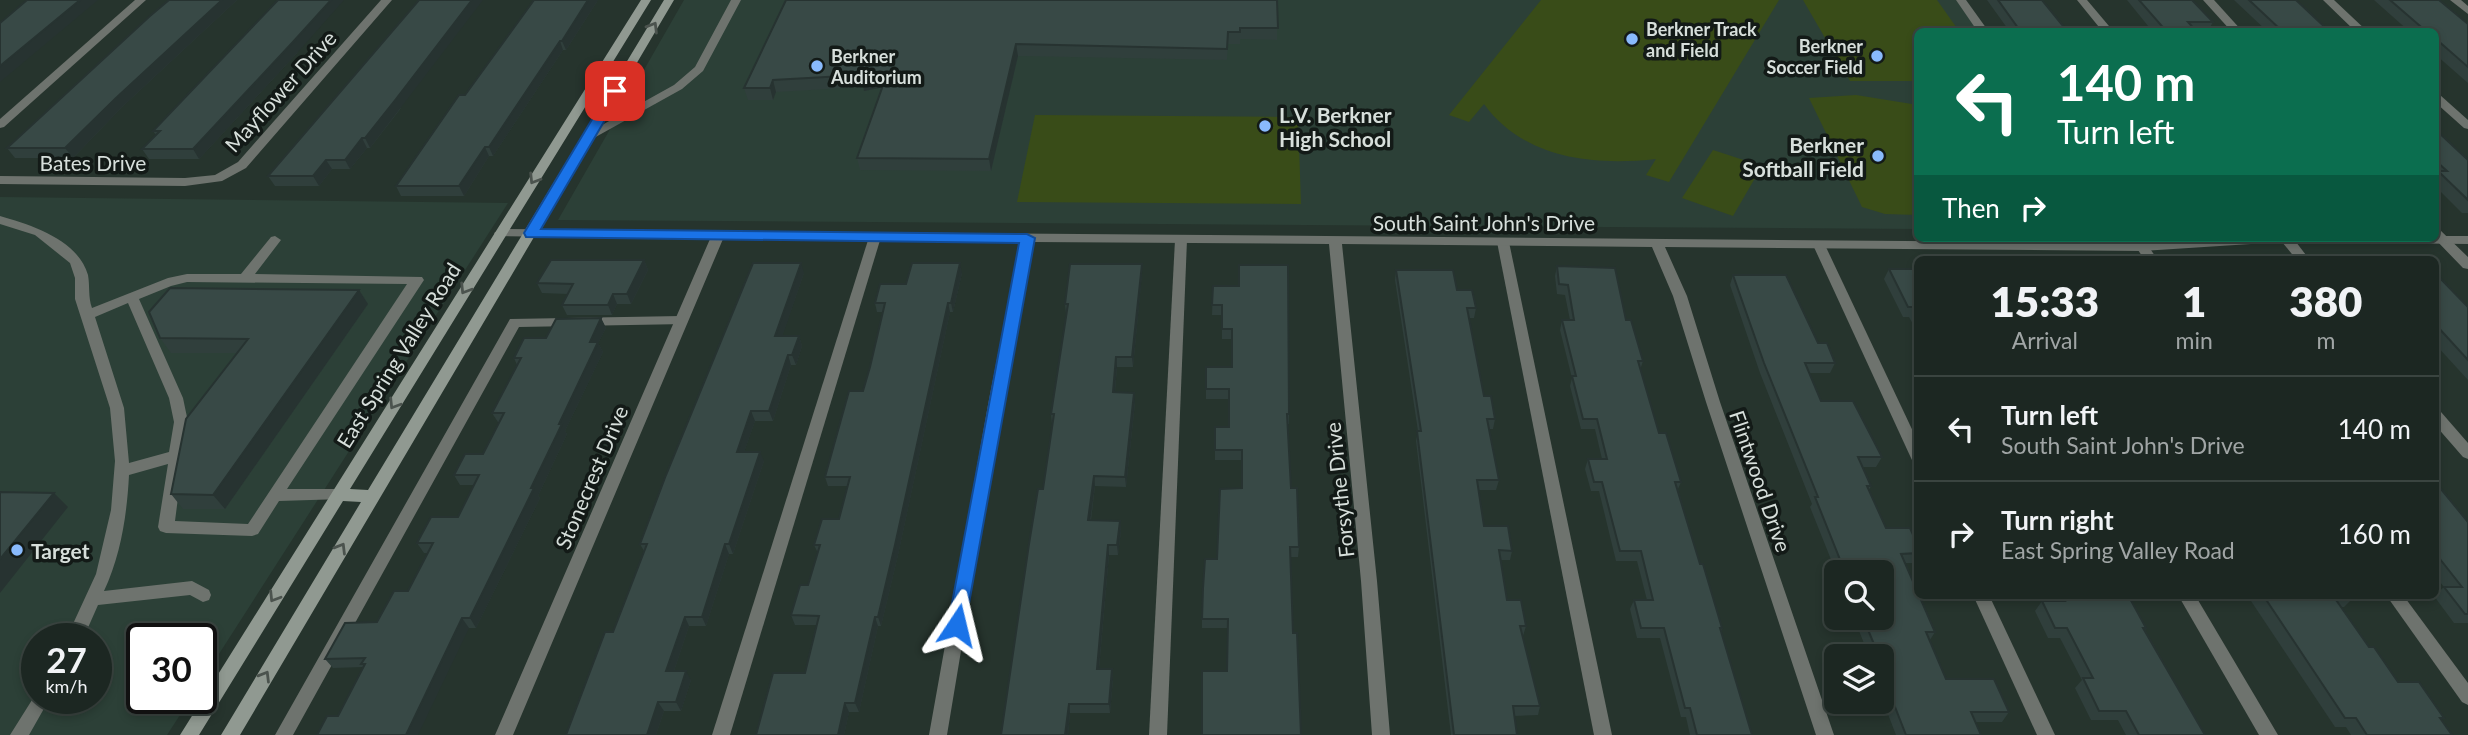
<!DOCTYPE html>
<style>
:root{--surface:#1c2722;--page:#29332f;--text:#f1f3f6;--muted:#a0a5a5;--line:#3a4440}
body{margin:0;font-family:Lato,sans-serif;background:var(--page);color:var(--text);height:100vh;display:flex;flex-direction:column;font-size:26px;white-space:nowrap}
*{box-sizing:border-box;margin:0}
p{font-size:23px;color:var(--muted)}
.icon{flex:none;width:38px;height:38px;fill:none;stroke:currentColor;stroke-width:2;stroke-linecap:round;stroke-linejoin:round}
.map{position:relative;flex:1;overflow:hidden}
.drawer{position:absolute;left:1914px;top:256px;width:525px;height:343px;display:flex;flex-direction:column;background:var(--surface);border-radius:10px;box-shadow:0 4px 10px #0003,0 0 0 2px var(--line)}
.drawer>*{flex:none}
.guide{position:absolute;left:1914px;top:28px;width:525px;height:214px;border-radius:10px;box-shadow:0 4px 10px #0003,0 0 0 2px var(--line);background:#0b6e4f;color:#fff;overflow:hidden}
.fabs{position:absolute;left:1824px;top:560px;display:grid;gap:14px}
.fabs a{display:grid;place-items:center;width:70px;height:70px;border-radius:10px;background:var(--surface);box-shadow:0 4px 10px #0003,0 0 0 2px var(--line);font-size:35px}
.speed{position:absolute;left:21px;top:623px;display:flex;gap:14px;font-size:35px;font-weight:700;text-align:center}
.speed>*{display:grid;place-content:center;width:91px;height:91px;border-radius:50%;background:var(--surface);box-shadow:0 4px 10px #0003,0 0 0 2px var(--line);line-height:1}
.speed small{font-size:18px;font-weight:400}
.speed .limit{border:4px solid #111;border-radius:10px;background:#fff;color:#111}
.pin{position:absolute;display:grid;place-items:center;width:60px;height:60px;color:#fff;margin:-30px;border-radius:14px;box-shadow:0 4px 10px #0006}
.me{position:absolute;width:77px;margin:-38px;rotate:10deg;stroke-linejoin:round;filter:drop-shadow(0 0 5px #0008)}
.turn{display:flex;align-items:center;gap:24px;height:147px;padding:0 28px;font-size:32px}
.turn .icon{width:91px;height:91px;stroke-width:2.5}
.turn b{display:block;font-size:49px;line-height:60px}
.then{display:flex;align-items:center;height:66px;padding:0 28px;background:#0003;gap:14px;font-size:26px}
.eta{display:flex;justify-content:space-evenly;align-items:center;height:119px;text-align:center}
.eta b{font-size:42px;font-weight:800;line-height:49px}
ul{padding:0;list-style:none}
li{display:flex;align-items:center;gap:21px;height:105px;padding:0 28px;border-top:2px solid var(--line)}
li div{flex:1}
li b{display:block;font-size:26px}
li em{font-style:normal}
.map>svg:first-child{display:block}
.built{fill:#2c4037;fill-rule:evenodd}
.green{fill:#394c18}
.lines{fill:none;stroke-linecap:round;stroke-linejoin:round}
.lane{fill:#6e736e;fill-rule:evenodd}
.street{fill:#6e736e;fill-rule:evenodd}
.secondary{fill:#909991;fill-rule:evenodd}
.wall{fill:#303f3c}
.shaded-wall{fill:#273331}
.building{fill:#384946;stroke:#273331;stroke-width:2}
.oneway{stroke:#4b534e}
.route{fill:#1a73e8;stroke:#114b97;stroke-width:2}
.poi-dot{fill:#89bafc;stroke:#131a17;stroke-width:2.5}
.labels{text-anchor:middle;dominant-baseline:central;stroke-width:7;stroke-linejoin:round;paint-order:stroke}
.far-poi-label{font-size:18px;font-weight:bold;fill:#d7dfdb;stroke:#131a17;text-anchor:start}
.street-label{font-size:21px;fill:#d7dfdb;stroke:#131a17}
.poi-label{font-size:21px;font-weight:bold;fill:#d7dfdb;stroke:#131a17;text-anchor:start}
</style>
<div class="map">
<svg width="2468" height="735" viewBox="0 0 2468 735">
<rect width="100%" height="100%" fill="#26342d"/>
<g class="built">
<path d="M684 0H1959L1983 31 1918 32V229L558 220Z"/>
<path d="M0 197 508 203 201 682V639H142V698H191L167 735H0ZM37 639H96V698H37Z"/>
</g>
<g class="green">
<path d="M1541 0H1779L1669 182 1646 175 1656 159C1593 166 1524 159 1484 104L1469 122 1449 115Z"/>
<path d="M1803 0H1937L1959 31 1918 32V81H1850Z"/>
<path d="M1856 95 1918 105V215L1885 214 1862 207 1809 98Z"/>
<path d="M1035 115 1298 117 1301 204 1017 202Z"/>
<path d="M1713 150 1762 166 1733 216 1682 198Z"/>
</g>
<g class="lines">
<g class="lane">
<path d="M731 0H741L703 71 682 89 592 139H584V135L674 85 695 67Z"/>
<path d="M1956 0H1966L1989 32H1978Z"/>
<path d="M2203 0H2214L2243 32H2232Z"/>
<path d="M2450 0H2461L2468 6V14Z"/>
<path d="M0 216C32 225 78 240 88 275 90 286 88 297 92 308L168 278 187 274H241L271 237 275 236 281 240 255 274 422 277 424 280 422 283 287 489H338L343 491 346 495 343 499 279 501 258 534 252 536 166 533 160 531 158 527 168 464 129 475C127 514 121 555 104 591L192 581 209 590 211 595 209 600 203 602 190 595 98 605 83 639H66L96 574 111 510 115 461 110 408 75 299V278L70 263 35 235 0 224ZM187 282 407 284 248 524 175 521 183 459 186 455 184 451 188 422 183 398 139 299 171 286ZM128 303 169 398 174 422 169 452 129 463 124 408 95 317Z"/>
<path d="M2436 229 2440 230 2468 257V269L2463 268 2434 238H2436Z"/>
<path d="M875 233 881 237 730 735H712L869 237Z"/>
<path d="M1181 236 1187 240 1167 735H1149L1175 240Z"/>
<path d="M1503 238 1509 242 1612 735H1594L1497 242Z"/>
<path d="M2130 238H2143L2157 259H2144Z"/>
<path d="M1819 241 1825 245 1918 442V464L1913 462 1911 458 1813 245Z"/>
<path d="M681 316 688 321 686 324 519 327 293 735H275L510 319Z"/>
<path d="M1973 595H1989L2055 735H2037Z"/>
<path d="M2386 595H2403L2468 683V705L2462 702Z"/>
<path d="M37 692V698H50L29 735H10Z"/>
</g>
<g class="street">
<path d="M135 0H146L4 127 0 128V119Z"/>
<path d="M381 0H392L246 168 222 181 185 186 0 184V176L185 178 215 175 238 162Z"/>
<path d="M2077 0H2087L2114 32H2103Z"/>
<path d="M2323 0H2334L2368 32H2356Z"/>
<path d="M2436 94 2440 95 2468 120V129L2464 128 2436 103Z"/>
<path d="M500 229 2142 243 2220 238H2436V236H2468V244L2296 242 2309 259H2296L2282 242 2142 251 1665 247 1687 296 1720 402 1834 735H1816L1706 402 1673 296 1652 247 1342 244 1377 581 1390 735H1372L1361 581 1329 244 1033 242 1002 405 947 735H929L988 405 1020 241 723 239 513 735H495L710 239 496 236 494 233Z"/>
<path d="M2436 411 2441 412 2468 443V459L2463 457 2436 426Z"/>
<path d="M2178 595H2195L2278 735H2259Z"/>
</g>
<path class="secondary" d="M641 0H651L350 489 368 490 664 0H674L240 735H221L361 502 343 501 199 735H180Z"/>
</g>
<g class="wall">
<path d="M169 0H237L122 107 73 158H15L7 148Z"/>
<path d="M598 0 566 50H563L493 156H489L464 196H401L396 186 465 95Z"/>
<path d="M786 0H1277V40L1240 39V44H1228L1227 60 1018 56 991 171 860 170 857 158 882 87 864 91 863 87 776 92 773 100H748L744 88Z"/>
<path d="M1987 0H2042L2068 32H2010Z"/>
<path d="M2127 0H2192L2213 22 2208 31 2153 32Z"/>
<path d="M2234 0H2296L2330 32H2268Z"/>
<path d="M2374 0H2439L2468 24V83L2436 55V32H2410Z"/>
<path d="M298 52 199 159H149L142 149 156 135 153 131Z"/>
<path d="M401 108 370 148H367L350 169H332L319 186H275L268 176Z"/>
<path d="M2436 130 2468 160V213H2462L2436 187Z"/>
<path d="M644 260 648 270 631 304H617L612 315H567L562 305 568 294 542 293 537 283Z"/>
<path d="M1557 266 1626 320 1643 361 1640 370 1659 433 1681 482 1678 489 1700 564 1722 628 1721 632 1752 735H1690L1686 717H1681L1660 638H1637L1630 609 1634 600H1647L1637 561H1616L1599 491H1591L1585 469 1588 459H1602L1595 429H1581L1570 386 1572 378 1560 330 1562 320H1570L1565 295 1557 294 1555 276Z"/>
<path d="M1889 269H1918V333L1909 317H1903L1884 279Z"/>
<path d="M1396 270 1476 308 1474 318H1469L1484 396 1495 419 1493 429H1489L1499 480 1496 490H1479L1484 526 1512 551 1510 560H1500L1507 600 1526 626 1523 636 1540 706 1538 715 1514 716 1517 735H1451L1416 441 1418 431 1395 280Z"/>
<path d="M804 273 782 336H799L802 346 796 365H791L773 421H755L744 452 764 461 733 554H729L706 626H689L674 671 691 680 681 711H664L656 735H566L613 632 644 551 640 544Z"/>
<path d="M962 273 953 312H950L898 555 881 626H878L859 712H849L844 735H756L805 673 817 625H795L791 615 808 585 818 553 814 545 839 519 848 486H828L825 477 863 391 870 367 883 312H877L875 303 906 284Z"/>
<path d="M1142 274 1133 367H1117L1115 392 1135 403 1126 487 1095 486 1091 520 1120 521 1121 531 1118 555H1109L1099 669H1112L1113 679 1110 713H1070L1068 735H1001L1043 489 1052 424 1051 414 1067 314H1066L1065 304Z"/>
<path d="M2436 274 2468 307V380L2436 345Z"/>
<path d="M1733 275 1818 343 1835 363 1830 373H1809L1821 401 1882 457 1876 467H1862L1871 486 1869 490 1886 528 1918 546V559L1916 563H1905L1935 632 1930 640 1946 679 2009 712 2002 722H1975L1981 735H1896L1881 696V656H1866L1865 654 1867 651 1854 618H1881V572H1836L1810 507 1812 504 1760 373 1730 285Z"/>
<path d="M1213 286 1289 414V424H1287L1291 488 1299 547 1298 557H1290L1227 671 1228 628H1202V619L1217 559 1242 488V460H1215V427H1229V399H1206V367H1232V339H1222V315H1212Z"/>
<path d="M359 290 368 304 225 509H183L171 494 237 353H171L160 338Z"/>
<path d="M601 318 606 328 598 343 603 352 565 431 567 434 538 496 540 498 476 628H469L338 716 363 667 333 668 325 659 377 622 408 591 428 553H424L417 543 458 517 474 485H460L454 475 483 454 499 422H498L492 413 517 365 514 358 546 338Z"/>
<path d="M2436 483 2468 522V623H2454L2434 596 2444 587 2436 577Z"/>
<path d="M2049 595H2128L2146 628 2145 630 2205 735H2126L2118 720H2091L2075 688 2082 680 2060 638H2048L2035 611 2042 601H2053Z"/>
<path d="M2247 595H2352L2354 597 2344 607H2341L2369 647 2398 682 2444 718 2441 720 2452 735H2351L2346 727H2335Z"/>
</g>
<g class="shaded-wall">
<path d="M80 0H98L0 82V66Z"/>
<path d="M222 0H237L122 107 73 158 65 148 116 98Z"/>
<path d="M331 0H344L298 52 199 159 193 149Z"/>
<path d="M472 0H483L370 148 365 138Z"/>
<path d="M588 0H598L566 50 562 41Z"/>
<path d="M560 41 563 50 493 156 489 147Z"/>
<path d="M1016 44 1018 56 991 171 989 159Z"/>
<path d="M887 74 889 86 864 91 862 79Z"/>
<path d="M773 80 776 92 773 100 770 88Z"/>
<path d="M362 138 367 148 350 169 345 160Z"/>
<path d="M485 147 489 156 464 196 459 186Z"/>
<path d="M326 160 332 169 319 186 313 176Z"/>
<path d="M644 260 648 270 631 304 627 294Z"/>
<path d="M801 263 804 273 779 346 775 336Z"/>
<path d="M960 263 962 273 953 312 951 303Z"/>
<path d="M1142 264V274L1133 367 1132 357Z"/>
<path d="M359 290 368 304 225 509 213 495Z"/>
<path d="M613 294 617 304 612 315 608 305Z"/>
<path d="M948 303 950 312 898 555 881 626 878 617Z"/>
<path d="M601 318 606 328 598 343 603 352 565 431 567 434 538 496 540 498 476 628 470 618 531 488 559 424 590 342Z"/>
<path d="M799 336 802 346 796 365 792 355Z"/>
<path d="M788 355 791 365 773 421 769 411Z"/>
<path d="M1116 357 1117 367 1114 402 1113 392Z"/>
<path d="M1134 393 1135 403 1126 487 1125 477Z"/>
<path d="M751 411 755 421 741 461 737 452Z"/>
<path d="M760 452 764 461 733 554 729 544Z"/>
<path d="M1094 476 1095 486 1089 530 1088 520Z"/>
<path d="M54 493 68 507 0 593V559Z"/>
<path d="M1120 521 1121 531 1118 555 1117 545Z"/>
<path d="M725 544 729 554 706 626 702 617Z"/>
<path d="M1108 545 1109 555 1098 679 1097 669Z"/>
<path d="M685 617 689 626 671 680 666 671Z"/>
<path d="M875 617 878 626 859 712 855 703Z"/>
<path d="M462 618 469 628 418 735H406Z"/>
<path d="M1112 669 1113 679 1110 713 1109 704Z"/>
<path d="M686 671 691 680 681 711 676 702Z"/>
<path d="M658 702 664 711 656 735H647Z"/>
<path d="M845 703 849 712 844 735H838Z"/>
<path d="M1069 704 1070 713 1068 735H1065Z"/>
</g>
<g class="building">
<path d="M27 0H80L0 66V23Z"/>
<path d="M169 0H222L116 98 65 148H7L150 16Z"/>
<path d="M278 0H331L292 43 193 149H142L160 131H153Z"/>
<path d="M419 0H472L396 99 365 138H362L345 160H326L313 176H268Z"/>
<path d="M534 0H588L562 41H560L489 147H485L459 186H396L459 95H465Z"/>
<path d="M786 0H1277L1278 28H1240V32H1228L1227 49 1016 44 989 159 857 158 887 74 862 79 861 75 773 80 770 88H744Z"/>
<path d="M1998 0H2042L2068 32H2021Z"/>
<path d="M2139 0H2192L2213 22H2188L2197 32H2167Z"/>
<path d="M2249 0H2296L2330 32H2281L2279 30H2281Z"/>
<path d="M2390 0H2439L2468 24V67L2436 39V32H2427Z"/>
<path d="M2436 130 2468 160V200L2438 171H2447L2436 161Z"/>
<path d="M551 260H644L627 294H613L608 305H562L573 284 537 283Z"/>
<path d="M753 263H801L775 336H799L792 355H788L769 411H751L737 452H760L729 544H725L702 617H685L666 671H686L676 702H658L647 735H566L605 632H613L647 544H640L666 475Z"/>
<path d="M912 263H960L951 303H948L895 545 878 617H875L855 703H845L838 735H756L773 673H805L819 616 791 615 800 585H808L820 545H814L822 519H839L850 477H825L849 391H863L870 367 885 303H875L880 284H906Z"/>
<path d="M1070 264H1142L1132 357H1116L1113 392 1134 393 1125 477 1094 476 1088 520 1120 521 1117 545H1108L1097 669H1112L1109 704H1069L1065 735H1001L1029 544 1038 489H1043L1054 414H1051L1068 304H1065Z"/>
<path d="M1239 265H1288L1289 414H1287L1291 488H1297L1299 547H1290L1293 633H1297L1301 735H1202V671H1227L1228 619H1202L1203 588 1205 559H1217L1220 489 1242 488V450H1215V427H1229V389H1206V367H1232V329H1222V305H1212L1213 286H1239Z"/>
<path d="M1557 266 1615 268 1626 320H1631L1643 361H1638L1659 433H1666L1681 482H1675L1700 564H1703L1722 628H1720L1752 735H1697L1690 708H1685L1664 628H1641L1634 600H1653L1641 551H1620L1602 482H1594L1588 459H1607L1597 419H1583L1572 376H1576L1562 320H1574L1568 285 1559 284Z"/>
<path d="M1889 269H1918V314L1914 307H1908Z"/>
<path d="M1396 270H1453L1457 290H1472L1476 308H1467L1484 396H1491L1495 419H1487L1499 480H1477L1484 526H1508L1512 551 1499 550 1507 600H1521L1526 626H1520L1540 706H1513L1517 735H1454L1417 431H1421Z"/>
<path d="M2436 274 2468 307V360L2436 325Z"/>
<path d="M1733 275H1786L1818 343H1827L1835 363H1805L1821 401H1853L1882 457H1858L1871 486H1867L1886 528H1910L1918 546V553L1901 554 1935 632H1926L1946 679H1994L2009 712H1971L1981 735H1906L1881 671V656H1876L1871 644H1874L1863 618H1881V572H1845L1815 497H1818L1764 363Z"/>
<path d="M170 288 359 290 213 495 171 494 186 419 248 339 160 338 149 312Z"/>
<path d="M601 318 590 342H598L559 424H562L531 488H534L470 618H462L406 735H317L327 716H338L365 664H361L365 658 325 659 345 623 377 622 394 591H408L433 543H417L431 517H458L479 475H454L465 454H483L504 413H492L521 358H514L524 338H546L556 319Z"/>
<path d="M2436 483 2468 522V614H2465L2444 587H2462L2436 554Z"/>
<path d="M0 492 54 493 0 559Z"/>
<path d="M2062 595H2128L2146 628H2143L2205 735H2139L2126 711H2099L2083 678H2093L2067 628H2055L2042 601H2065Z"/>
<path d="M2263 595H2352L2354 597H2334L2369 647H2374L2398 682H2419L2444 718H2440L2452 735H2367L2356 718H2345Z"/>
</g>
<defs><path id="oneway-chevron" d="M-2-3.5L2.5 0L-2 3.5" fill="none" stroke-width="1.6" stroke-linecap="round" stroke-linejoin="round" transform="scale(1.75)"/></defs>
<g class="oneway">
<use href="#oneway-chevron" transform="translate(653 27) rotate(-59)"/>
<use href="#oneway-chevron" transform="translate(534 179) rotate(122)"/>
<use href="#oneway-chevron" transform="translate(465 289) rotate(122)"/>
<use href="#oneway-chevron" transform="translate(394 404) rotate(122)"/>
<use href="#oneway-chevron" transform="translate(341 548) rotate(-59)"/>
<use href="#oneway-chevron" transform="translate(274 597) rotate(122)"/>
<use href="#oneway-chevron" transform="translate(265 676) rotate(-59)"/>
</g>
<path class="route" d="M615 88 622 91 541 229 1027 234 1035 238 964 631 957 633 950 631 948 625 1019 243 526 237 524 233 609 91Z"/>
<g class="poi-dot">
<circle cx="1632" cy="39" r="7"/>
<circle cx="1877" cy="56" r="7"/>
<circle cx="817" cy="66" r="7"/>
<circle cx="1265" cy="126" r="7"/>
<circle cx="1878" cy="156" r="7"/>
<circle cx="17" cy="550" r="7"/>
</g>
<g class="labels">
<g class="far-poi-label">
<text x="1646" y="29">Berkner Track<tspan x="1646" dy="21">and Field</tspan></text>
<text x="1863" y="46" text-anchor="end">Berkner<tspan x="1863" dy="21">Soccer Field</tspan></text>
<text x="831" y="56">Berkner<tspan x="831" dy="21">Auditorium</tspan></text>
</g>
<g class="street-label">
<text transform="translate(280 91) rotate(-48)">Mayflower Drive</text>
<text x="93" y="162">Bates Drive</text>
<text x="1484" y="222">South Saint John's Drive</text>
<text transform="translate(398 355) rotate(-58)">East Spring Valley Road</text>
<text transform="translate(591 477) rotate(-67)">Stonecrest Drive</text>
<text transform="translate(1761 481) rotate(71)">Flintwood Drive</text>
<text transform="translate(1339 490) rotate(-96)">Forsythe Drive</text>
</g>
<g class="poi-label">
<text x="1279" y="114">L.V. Berkner<tspan x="1279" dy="24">High School</tspan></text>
<text x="1864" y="144" text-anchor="end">Berkner<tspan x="1864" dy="24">Softball Field</tspan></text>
<text x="31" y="550">Target</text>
</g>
</g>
</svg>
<div class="fabs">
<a><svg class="icon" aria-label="search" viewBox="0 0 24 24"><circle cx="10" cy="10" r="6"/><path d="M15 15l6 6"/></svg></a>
<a><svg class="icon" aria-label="layers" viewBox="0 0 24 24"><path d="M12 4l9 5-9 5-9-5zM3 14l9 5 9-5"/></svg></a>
</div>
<div class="speed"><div>27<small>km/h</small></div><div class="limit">30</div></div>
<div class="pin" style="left:615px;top:91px;background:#d93025"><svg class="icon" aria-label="arrive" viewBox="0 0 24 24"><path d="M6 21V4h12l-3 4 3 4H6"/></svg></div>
<svg class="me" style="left:957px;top:625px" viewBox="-20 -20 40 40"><path d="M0-17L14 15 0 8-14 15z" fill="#1a73e8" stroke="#fff" stroke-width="4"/></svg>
<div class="guide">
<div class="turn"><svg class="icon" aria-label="left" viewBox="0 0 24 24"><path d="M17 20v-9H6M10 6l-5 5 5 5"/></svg><div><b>140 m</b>Turn left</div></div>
<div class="then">Then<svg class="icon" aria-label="right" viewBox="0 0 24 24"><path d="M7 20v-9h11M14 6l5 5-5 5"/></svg></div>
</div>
<section class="drawer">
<div class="eta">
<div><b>15:33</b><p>Arrival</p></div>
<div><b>1</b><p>min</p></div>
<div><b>380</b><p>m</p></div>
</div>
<ul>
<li><svg class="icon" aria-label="left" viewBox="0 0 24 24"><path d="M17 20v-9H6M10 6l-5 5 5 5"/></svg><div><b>Turn left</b><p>South Saint John's Drive</p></div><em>140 m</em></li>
<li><svg class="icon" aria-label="right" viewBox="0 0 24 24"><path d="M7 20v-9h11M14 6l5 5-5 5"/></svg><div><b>Turn right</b><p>East Spring Valley Road</p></div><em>160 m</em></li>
</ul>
</section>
</div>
